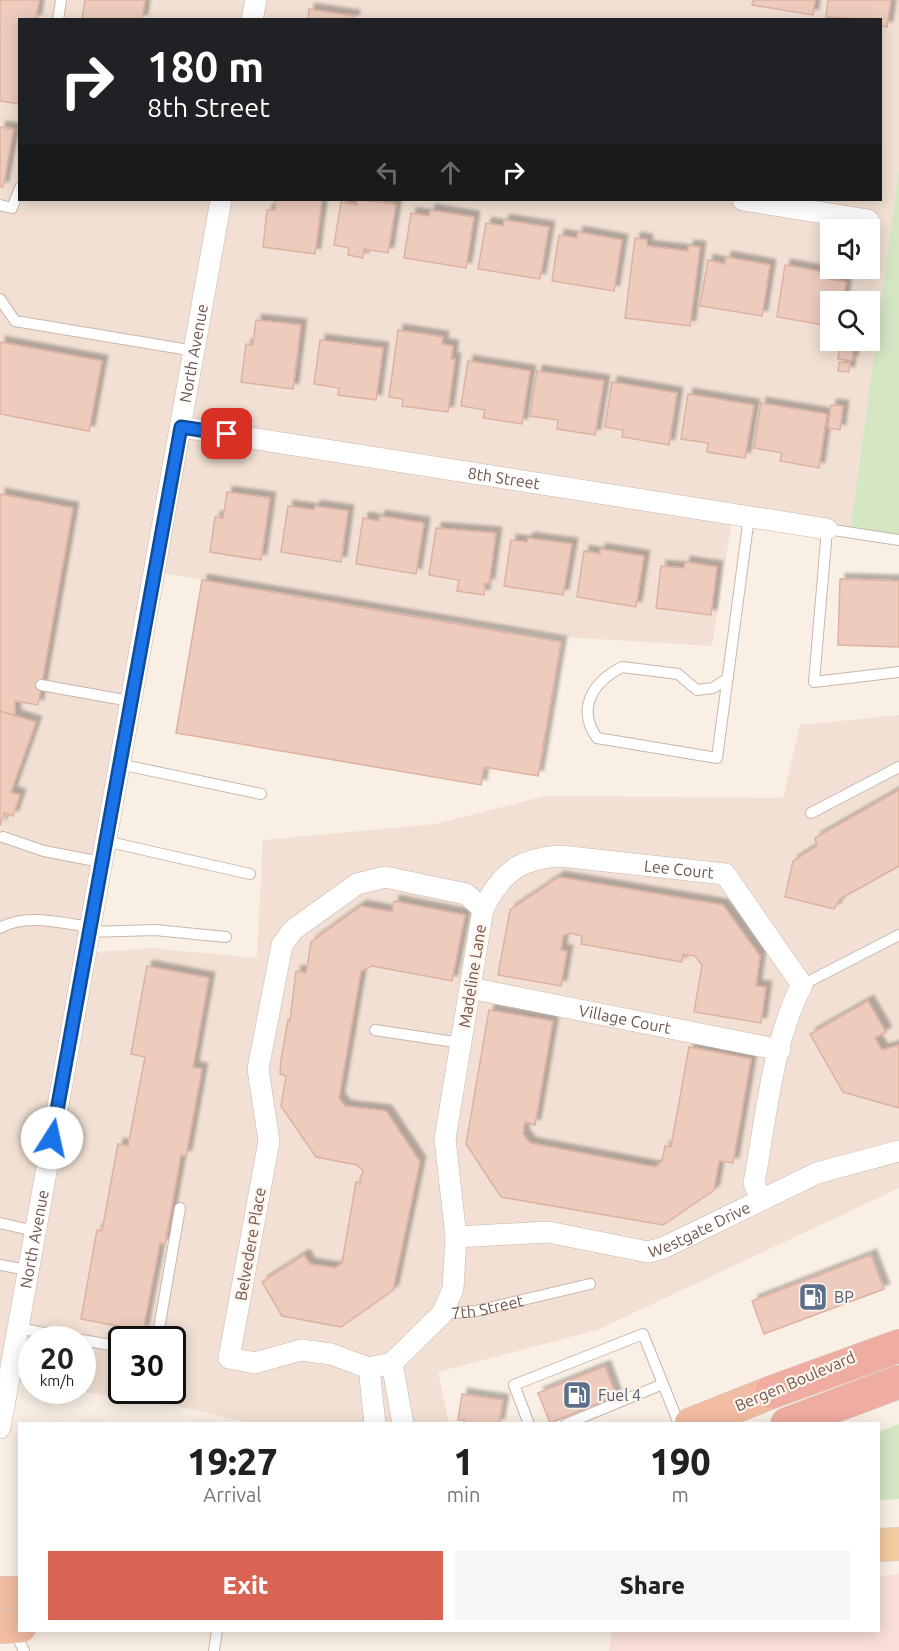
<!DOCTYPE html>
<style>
:root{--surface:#fff;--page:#f6f6f6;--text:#222;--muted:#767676;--accent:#d96453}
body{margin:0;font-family:Ubuntu,sans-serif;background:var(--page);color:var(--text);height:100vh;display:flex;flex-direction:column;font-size:22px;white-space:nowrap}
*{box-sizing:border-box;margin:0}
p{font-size:20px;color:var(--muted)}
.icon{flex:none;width:33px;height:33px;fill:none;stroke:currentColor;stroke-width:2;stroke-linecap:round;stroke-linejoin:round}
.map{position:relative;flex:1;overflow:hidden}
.panel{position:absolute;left:18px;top:1422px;width:862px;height:210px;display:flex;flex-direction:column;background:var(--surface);border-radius:0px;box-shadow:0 3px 15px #0003}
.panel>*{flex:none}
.top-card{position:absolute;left:18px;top:18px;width:864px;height:183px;border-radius:0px;box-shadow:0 3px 15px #0003;background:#202124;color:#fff;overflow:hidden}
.buttons{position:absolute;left:820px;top:219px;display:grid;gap:12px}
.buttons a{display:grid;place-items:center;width:60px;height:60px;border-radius:0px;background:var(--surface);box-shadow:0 3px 15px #0003;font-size:30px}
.speed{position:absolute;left:18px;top:1326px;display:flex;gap:12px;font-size:30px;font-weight:700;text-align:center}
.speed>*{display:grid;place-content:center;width:78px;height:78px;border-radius:50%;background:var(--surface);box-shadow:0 3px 15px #0003;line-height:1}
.speed small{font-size:15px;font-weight:400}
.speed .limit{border:3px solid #111;border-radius:9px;background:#fff;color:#111}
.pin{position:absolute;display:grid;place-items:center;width:51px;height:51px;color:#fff;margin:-26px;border-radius:12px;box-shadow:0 3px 9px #0006}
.me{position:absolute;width:66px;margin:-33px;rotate:10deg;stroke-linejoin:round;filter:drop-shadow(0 0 4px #0008)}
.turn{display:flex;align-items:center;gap:21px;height:126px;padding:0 30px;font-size:27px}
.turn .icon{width:78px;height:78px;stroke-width:2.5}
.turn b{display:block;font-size:42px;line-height:51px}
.lanes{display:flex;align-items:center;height:57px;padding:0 30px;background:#0003;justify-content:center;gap:30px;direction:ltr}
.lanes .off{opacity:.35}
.eta{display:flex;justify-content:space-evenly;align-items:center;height:102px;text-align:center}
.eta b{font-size:36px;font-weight:800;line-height:42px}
.primary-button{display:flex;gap:12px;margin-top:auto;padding:12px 30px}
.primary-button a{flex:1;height:69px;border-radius:0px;background:var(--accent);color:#fff;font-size:24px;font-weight:800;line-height:69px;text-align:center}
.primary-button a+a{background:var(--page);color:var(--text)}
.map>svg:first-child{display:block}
.residential{fill:#f1e0d3;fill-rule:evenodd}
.commercial{fill:#f9dfd8}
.green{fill:#d5e6c4}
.building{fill:#edccbe;stroke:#deb1a0;stroke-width:1.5;filter:url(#shadow)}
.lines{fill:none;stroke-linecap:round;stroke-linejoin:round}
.service-casing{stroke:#cab6ab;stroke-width:12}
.minor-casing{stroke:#cab6ab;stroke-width:22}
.primary-casing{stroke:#d7cfcd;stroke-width:34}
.trunk-casing{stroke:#d7cfcd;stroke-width:34}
.motorway-casing{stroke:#d7cfcd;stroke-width:34}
.service{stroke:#fff;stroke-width:10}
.minor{stroke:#fff;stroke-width:21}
.primary{stroke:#f3cda2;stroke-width:33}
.trunk{stroke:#f1bca1;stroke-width:33}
.motorway{stroke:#efaca0;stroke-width:33}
.route-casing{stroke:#114b97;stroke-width:15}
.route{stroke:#1a73e8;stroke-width:10}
.labels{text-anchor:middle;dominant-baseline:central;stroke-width:4.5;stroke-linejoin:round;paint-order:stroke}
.street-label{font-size:16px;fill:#70554c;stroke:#fdf3ea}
.service-label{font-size:16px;fill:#4e5e75;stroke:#fdf3ea;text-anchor:start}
</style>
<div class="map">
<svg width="899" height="1651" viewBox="0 0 899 1651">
<defs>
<filter id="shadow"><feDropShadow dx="5.5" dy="-5.5" stdDeviation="1.5" flood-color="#0004"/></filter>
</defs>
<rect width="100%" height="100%" fill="#faefe4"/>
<path class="residential" d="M0 0H899V168L850 532 733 514 712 646 564 637 154 572 86 953 150 948 257 958 263 840 435 824 545 796 783 798 800 725 899 715V1188L597 1330 438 1372 449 1423H251L171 1405 75 1391 82 1390V1340H32L31 1384 8 1381 0 1428ZM20 20H880V200H20ZM831 230H870V268H831ZM831 302H870V340H831ZM122 1340H172V1390H122Z"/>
<path class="commercial" d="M899 1574V1651H609L612 1631 879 1630V1576Z"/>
<g class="green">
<path d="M899 168V540L850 532Z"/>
<path d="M899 1424V1499L879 1500V1432Z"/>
</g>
<g class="building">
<path d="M0 0H39L36 20H20V104L0 101Z"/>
<path d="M85 0H145L142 20H82Z"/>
<path d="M753 0H815L813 15 752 5Z"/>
<path d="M828 0H891L887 27 880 26V20L826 17Z"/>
<path d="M309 9 354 16V20H308Z"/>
<path d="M0 127 14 129 3 187H0Z"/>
<path d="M276 200H322L315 254 263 247 267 210H275Z"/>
<path d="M357 200 396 204 388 253 364 249 363 258 348 255 349 248 334 245 341 202 357 205Z"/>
<path d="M430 210 474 217 466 268 404 258 411 213 429 216Z"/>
<path d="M504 220 549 227 540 279 478 269 486 223 503 226Z"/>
<path d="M578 232 622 240 614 291 552 281 559 235 577 238Z"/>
<path d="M635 238 647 240V246L688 251V246L700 247 690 326 625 318Z"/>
<path d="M726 257 770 265 762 316 700 306 708 260 725 264Z"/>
<path d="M785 265 830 273 829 279 846 282 843 302H831V326L777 317Z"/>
<path d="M256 320 301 325 293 389 241 382 246 344 253 345Z"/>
<path d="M398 330 443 337 442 344 453 346 451 359H455L448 412 402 406 403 399 389 397Z"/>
<path d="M320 340 383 348 376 400 338 395 339 388 314 384Z"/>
<path d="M841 340H855L852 361 838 359Z"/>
<path d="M0 342 102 361 89 431 0 414Z"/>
<path d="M468 361 530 371 522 424 483 418 485 410 461 406Z"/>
<path d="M839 362 850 363 849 372 838 371Z"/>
<path d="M537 371 604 381 595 435 557 429 558 420 530 416Z"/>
<path d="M612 382 677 393 669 445 622 437 623 430 605 427Z"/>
<path d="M688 394 754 405 745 458 707 452 708 443 681 439Z"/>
<path d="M761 403 827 414 819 468 780 461 782 453 754 448Z"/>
<path d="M831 405 843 406 840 430 828 428Z"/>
<path d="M227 492 270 498 261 560 210 552 215 517 223 518Z"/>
<path d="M0 494 73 508 38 705 15 701V716L0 711Z"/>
<path d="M288 506 314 510 315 506 348 511 341 562 281 552Z"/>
<path d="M380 516 424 523 416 574 356 564 363 518 379 521Z"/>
<path d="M436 528 496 533 489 584 485 583 484 595 457 591 459 580 429 575Z"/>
<path d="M528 538 572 544 563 595 504 586 511 540 527 542Z"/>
<path d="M600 549 644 556 636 607 577 597 584 551 600 554Z"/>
<path d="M685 562 717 567 711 615 656 608 661 566 684 568Z"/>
<path d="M840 579 899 581V647L838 645Z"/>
<path d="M202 580 561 642 538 776 484 767 481 785 176 733Z"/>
<path d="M0 711 36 722 11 792 20 795 13 816 4 813 0 826Z"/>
<path d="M899 790V866L840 899 834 909 785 897 793 861 817 846 815 838Z"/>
<path d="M559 877 723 905 760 956 756 986 766 987 761 1023 694 1012 702 965 695 956 683 954 682 962 581 944 582 936 570 933 563 936 561 950 567 951 561 986 498 975 510 910Z"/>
<path d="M394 901 465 915 452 981 372 966 361 971 339 1098 345 1106 386 1111 420 1162 393 1290 341 1327 282 1316 262 1282 304 1255 310 1264 335 1268 342 1263 356 1182 360 1183 363 1171 357 1165 316 1157 281 1106 286 1076 280 1074 281 1060 288 1020 290 1021 296 971 306 973 311 942 361 906 392 912Z"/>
<path d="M147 966 209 978 193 1067 202 1069 186 1156 181 1155 165 1244 160 1243 143 1331 81 1319 97 1230 102 1231 118 1144 128 1146 145 1057 131 1054Z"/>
<path d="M868 1001 886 1032 875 1038 882 1050 899 1045V1108L843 1092 810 1034Z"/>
<path d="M489 1010 553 1021 535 1125 525 1122 523 1134 530 1143 655 1167 662 1161 665 1146 671 1147 689 1047 751 1059 733 1163 719 1161 714 1190 663 1225 501 1197 466 1144Z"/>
<path d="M871 1255 884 1289 764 1334 752 1301Z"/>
<path d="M605 1366 616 1396 550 1423 538 1393Z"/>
<path d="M462 1394 503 1400 499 1424H464V1420H458Z"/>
</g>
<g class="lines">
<g class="service-casing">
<g id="service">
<path d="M58 20 61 0"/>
<path d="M0 205 12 208 20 188"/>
<path d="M0 299 15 321 195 351"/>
<path d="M899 540 827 529 814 682 899 672"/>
<path d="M728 678 713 688 697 690 678 674 622 667C593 682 576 708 597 738L717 758 749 517"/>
<path d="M41 685 130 701"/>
<path d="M119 764 261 794"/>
<path d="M811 813 899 767"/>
<path d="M3 837 44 851 101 862"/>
<path d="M105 841 250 874"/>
<path d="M0 928C26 913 61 923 90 927"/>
<path d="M89 932 155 930 226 937"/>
<path d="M802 985 899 935"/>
<path d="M375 1030 461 1043"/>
<path d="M0 1223 35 1231"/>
<path d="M0 1265 28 1270"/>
<path id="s1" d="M442 1314 476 1311 590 1284"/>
<path d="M18 1328 80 1340"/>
<path d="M82 1340 122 1347"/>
<path d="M157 1340 180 1208"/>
<path d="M529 1424 514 1385 643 1334 679 1424"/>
<path d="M566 1424 663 1384"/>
<path d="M15 1632 24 1651"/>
<path d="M214 1651 217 1630"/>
</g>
</g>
<g class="minor-casing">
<g id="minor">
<path d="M252 20 256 0"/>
<path d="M743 200 868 220"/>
<path id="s2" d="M181 427 827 529"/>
<path d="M385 877 466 894 483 909 445 1139 456 1237 453 1289 442 1314 392 1363 369 1368 331 1354 301 1350 255 1363 229 1358 269 1141 258 1069 282 945 293 930 357 884Z"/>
<path id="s3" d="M483 909C502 872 519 859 560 856L725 874 802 985C772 1042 766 1120 754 1183L761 1200"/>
<path id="s4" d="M470 988 780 1050"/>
<path id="s5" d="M456 1237 548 1232 648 1252 663 1248 817 1173 899 1151"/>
<path d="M392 1363 403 1424"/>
<path d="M369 1368 375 1424"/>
<path id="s6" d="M0 1428 221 200"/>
</g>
</g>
<g class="primary-casing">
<path id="primary" d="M879 1545 899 1544"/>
</g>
<g class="trunk-casing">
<g id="trunk">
<path d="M691 1424 772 1392"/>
<path d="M0 1593H20"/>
<path d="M0 1627 20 1626"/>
</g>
</g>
<g class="motorway-casing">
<g id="motorway">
<path d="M772 1392 899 1346"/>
<path d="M787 1424 899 1382"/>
</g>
</g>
<use href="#service" class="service"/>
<use href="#minor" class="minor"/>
<use href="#primary" class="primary"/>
<use href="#trunk" class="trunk"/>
<use href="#motorway" class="motorway"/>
</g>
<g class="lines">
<g class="route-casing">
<path id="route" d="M52 1138 181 427 227 434"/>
</g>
<use href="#route" class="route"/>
</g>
<defs>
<g id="fuel-square" transform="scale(1.5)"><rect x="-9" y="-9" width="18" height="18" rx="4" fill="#5c6f8a" stroke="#fdf3ea"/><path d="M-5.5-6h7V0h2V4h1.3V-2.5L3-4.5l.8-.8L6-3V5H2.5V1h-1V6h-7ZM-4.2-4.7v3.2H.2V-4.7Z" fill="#fff"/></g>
</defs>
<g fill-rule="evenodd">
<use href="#fuel-square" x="813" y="1297"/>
<use href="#fuel-square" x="577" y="1395"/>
</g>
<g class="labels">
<g class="street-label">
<text stroke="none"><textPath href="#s6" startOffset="1092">North Avenue</textPath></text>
<text stroke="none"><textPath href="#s2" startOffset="327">8th Street</textPath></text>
<text stroke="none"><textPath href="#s3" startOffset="219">Lee Court</textPath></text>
<text transform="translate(472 976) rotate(-81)">Madeline Lane</text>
<text stroke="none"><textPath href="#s4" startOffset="158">Village Court</textPath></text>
<text stroke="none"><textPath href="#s5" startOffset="250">Westgate Drive</textPath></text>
<text stroke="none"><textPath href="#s6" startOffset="192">North Avenue</textPath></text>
<text transform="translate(250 1244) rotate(-80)">Belvedere Place</text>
<text stroke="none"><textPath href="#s1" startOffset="46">7th Street</textPath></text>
<text transform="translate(795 1381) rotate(-23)">Bergen Boulevard</text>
</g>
<g class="service-label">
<text x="834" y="1297">BP</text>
<text x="598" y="1395">Fuel 4</text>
</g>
</g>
</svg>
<div class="buttons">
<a><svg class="icon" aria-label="sound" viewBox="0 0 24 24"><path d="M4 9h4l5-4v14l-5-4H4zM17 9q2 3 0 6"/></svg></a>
<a><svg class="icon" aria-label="search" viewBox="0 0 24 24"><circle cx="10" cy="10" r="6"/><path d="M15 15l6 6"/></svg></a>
</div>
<div class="speed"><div>20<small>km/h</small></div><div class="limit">30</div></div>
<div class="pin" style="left:227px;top:434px;background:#d93025"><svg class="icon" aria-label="arrive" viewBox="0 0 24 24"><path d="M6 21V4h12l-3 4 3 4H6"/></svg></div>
<svg class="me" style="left:52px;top:1138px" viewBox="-20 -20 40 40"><circle r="19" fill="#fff"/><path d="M0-13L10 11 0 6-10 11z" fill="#1a73e8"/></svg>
<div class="top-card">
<div class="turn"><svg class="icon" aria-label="right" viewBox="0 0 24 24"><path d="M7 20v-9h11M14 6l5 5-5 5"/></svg><div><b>180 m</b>8th Street</div></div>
<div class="lanes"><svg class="icon off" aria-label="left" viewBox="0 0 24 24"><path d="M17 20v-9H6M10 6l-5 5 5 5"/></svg><svg class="icon off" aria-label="ahead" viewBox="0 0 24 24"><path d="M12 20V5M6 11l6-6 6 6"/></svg><svg class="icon" aria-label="right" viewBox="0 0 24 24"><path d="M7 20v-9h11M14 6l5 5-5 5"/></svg></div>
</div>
<section class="panel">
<div class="eta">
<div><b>19:27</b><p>Arrival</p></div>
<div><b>1</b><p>min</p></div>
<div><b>190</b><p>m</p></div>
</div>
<div class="primary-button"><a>Exit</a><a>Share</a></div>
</section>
</div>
